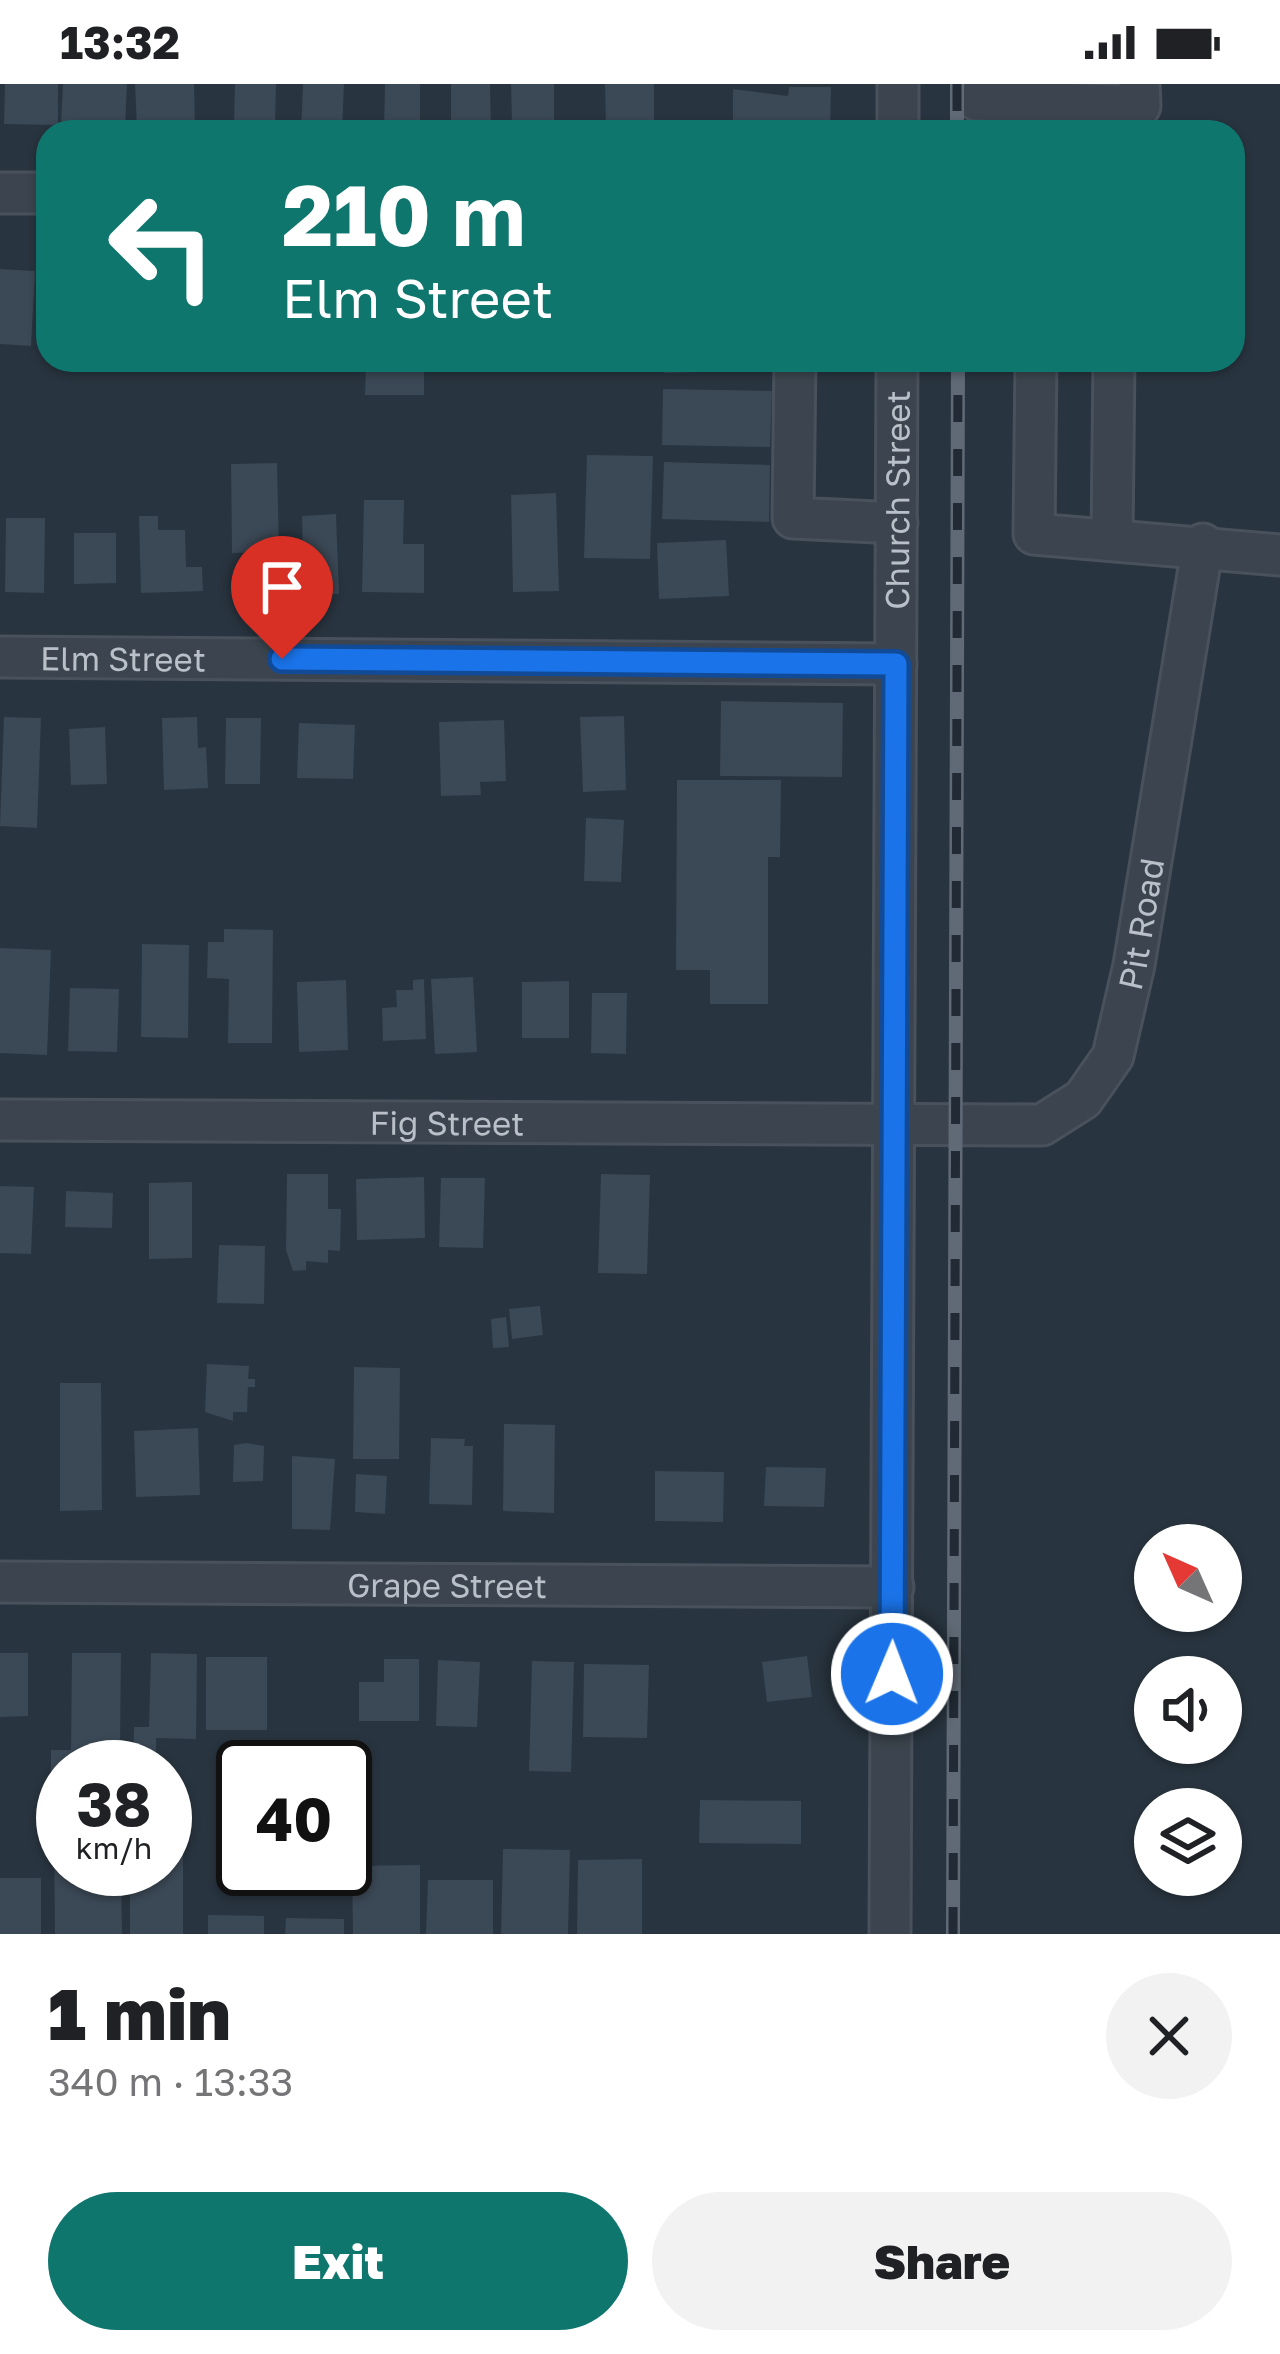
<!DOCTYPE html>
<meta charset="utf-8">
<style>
:root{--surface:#fff;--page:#f2f2f2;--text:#202124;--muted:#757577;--accent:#0f766e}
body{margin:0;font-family:"Golos Text",sans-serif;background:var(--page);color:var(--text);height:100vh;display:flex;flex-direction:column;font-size:45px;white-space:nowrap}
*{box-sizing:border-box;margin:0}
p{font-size:39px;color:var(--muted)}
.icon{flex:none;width:66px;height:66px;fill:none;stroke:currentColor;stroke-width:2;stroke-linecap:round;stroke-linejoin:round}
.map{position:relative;height:1850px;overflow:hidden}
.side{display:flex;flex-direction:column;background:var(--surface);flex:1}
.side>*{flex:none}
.hud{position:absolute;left:36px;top:36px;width:1209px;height:252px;border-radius:36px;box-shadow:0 3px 9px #0004;background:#0f766e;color:#fff;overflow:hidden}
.needle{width:78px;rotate:315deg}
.buttons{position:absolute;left:1134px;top:1440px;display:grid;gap:24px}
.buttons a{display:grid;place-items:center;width:108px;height:108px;border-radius:50%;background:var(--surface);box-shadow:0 3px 9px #0004;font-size:60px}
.speed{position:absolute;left:36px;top:1656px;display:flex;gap:24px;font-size:60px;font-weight:700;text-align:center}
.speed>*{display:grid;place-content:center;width:156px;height:156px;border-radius:50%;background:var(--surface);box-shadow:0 3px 9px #0004;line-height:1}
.speed small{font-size:30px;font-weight:400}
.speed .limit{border:6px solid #111;border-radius:18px;background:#fff;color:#111}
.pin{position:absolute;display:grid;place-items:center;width:102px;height:102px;color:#fff;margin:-123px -51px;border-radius:50% 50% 50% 0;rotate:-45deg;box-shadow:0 0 12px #0007}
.pin .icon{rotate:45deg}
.me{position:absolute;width:132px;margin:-66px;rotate:1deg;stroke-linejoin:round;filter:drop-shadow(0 0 9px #0008)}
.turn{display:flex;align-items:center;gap:42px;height:252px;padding:0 48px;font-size:54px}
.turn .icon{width:156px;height:156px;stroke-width:2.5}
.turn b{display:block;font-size:84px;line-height:102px}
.round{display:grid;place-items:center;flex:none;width:126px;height:126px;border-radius:63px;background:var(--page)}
.headline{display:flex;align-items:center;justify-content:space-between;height:204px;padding:0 48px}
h1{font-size:72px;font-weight:800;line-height:90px}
.primary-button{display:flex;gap:24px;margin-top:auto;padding:24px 48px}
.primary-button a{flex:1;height:138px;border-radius:72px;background:var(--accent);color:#fff;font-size:48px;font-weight:800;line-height:138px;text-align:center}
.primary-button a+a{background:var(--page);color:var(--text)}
.status{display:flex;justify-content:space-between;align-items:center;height:84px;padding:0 60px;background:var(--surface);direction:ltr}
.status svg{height:33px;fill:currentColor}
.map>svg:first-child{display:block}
.building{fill:#3b4855}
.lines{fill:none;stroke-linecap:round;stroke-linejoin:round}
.minor-casing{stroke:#49515c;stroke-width:45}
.minor{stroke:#3c454f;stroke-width:39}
.rail-casing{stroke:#5f6a76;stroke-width:14}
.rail{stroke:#212a35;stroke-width:9;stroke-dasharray:27;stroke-linecap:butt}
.route-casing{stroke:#114b97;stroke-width:30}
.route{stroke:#1a73e8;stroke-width:21}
.labels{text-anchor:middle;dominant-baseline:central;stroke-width:12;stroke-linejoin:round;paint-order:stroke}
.street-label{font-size:33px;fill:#b9c0ca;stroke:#212a35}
</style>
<div class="status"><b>13:32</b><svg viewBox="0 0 49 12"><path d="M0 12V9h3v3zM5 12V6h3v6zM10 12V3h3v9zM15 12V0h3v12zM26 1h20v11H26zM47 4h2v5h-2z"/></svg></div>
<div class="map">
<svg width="1280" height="1850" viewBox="0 0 1280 1850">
<rect width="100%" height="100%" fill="#28343f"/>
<g class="building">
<path d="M5 0H58V41L4 40Z"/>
<path d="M63 0H127L125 43 61 40Z"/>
<path d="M135 0H194L195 41 137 44Z"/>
<path d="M235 0H276L275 41 234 40Z"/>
<path d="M303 0H344L342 48 301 47Z"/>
<path d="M385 0H420V45H384Z"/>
<path d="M451 0H490L491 46H451Z"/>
<path d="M511 0H554V40H512Z"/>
<path d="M605 0H654V45L606 46Z"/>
<path d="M789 3H831L830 48H733V5L788 12Z"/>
<path d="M0 185 35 187 31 262 0 260Z"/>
<path d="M366 276H424V311H365Z"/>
<path d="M664 276H770V286L664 289Z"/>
<path d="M663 305 772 307 770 363 662 361Z"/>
<path d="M587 371 653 372 650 475 584 474Z"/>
<path d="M664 378 770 381 769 438 662 435Z"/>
<path d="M277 379 279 468 232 469 231 380Z"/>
<path d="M556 409 559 507 513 508 511 411Z"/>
<path d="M364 416H404L403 460H424V509L362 508Z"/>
<path d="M336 430 339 510 304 511 302 432Z"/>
<path d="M139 432H158V446H185L186 483H202L203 507 141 509Z"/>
<path d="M6 434H45L44 509 5 508Z"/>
<path d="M74 449H116V499L74 500Z"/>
<path d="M726 456 729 512 659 515 657 459Z"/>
<path d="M721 617 843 619 842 693 720 692Z"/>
<path d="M624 632 626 706 583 708 580 633Z"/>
<path d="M4 633 41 634 37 744 0 742Z"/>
<path d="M197 633 198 664 206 663 208 704 164 706 162 634Z"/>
<path d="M226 634H261L260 700H225Z"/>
<path d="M504 636 506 697 480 698 481 711 441 712 439 638Z"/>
<path d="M299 639 355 641 353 695 297 694Z"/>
<path d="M105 643 107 700 71 701 69 645Z"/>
<path d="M677 696H781L780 773H768V920H710V886H676Z"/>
<path d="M586 734 624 736 621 798 584 797Z"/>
<path d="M224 845 273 846 272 959H228L229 895 207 894 208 858H224Z"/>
<path d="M142 860 189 861 188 954 141 953Z"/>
<path d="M0 864 51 866 47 971 0 969Z"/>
<path d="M473 893 477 968 435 970 431 895Z"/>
<path d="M424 895 426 955 383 957 382 924 397 923 396 906H413V896Z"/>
<path d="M346 896 348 966 299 968 297 898Z"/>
<path d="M569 897V954H522V898Z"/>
<path d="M70 904 119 905 117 968 68 967Z"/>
<path d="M592 909H627L626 970 591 969Z"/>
<path d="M287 1090H328V1125H341L340 1167 328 1166V1179L306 1177V1186L293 1187 286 1166Z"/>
<path d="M601 1090 650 1091 647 1190 598 1189Z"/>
<path d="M424 1093 425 1154 357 1156 356 1095Z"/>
<path d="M441 1094H485L483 1164 439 1163Z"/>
<path d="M192 1098V1174L149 1175V1099Z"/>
<path d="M0 1102 34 1103 31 1170 0 1169Z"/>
<path d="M66 1107 113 1109 112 1144 65 1143Z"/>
<path d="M219 1161 265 1162 264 1220 217 1219Z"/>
<path d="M540 1222 543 1251 512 1255 509 1225Z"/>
<path d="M506 1233 509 1263 493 1264 491 1235Z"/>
<path d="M207 1280 249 1282 248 1295H255V1303H248L247 1328H233V1337L205 1328Z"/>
<path d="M354 1283 400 1284 399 1375H353Z"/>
<path d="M60 1299H101L102 1426 60 1427Z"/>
<path d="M504 1340 555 1341 554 1429 503 1427Z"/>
<path d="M198 1344 200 1411 136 1413 134 1347Z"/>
<path d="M431 1354 465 1355 464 1362H473L472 1421 429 1420Z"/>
<path d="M246 1359 264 1362 263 1397 233 1398 234 1361Z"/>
<path d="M292 1372 335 1375 330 1446 292 1445Z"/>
<path d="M766 1383 826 1384 824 1423 764 1422Z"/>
<path d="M655 1387 724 1388 723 1438 655 1437Z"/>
<path d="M356 1390 387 1392 385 1430 355 1428Z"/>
<path d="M0 1569H28V1632L0 1633Z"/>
<path d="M72 1569H121L120 1669H96V1683H63V1708H51V1666H71Z"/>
<path d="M151 1569 197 1570 196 1655 156 1654V1677H133L134 1643H149Z"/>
<path d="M807 1572 812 1613 767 1618 762 1578Z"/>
<rect x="206" y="1573" width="61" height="73"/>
<path d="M384 1575H419V1637H359V1598H384Z"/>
<path d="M438 1576 480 1578 477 1643 436 1642Z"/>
<path d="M532 1577 574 1578 571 1688 529 1687Z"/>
<path d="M584 1580 649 1581 647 1654 583 1653Z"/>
<path d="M700 1716 801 1717V1760L699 1759Z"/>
<path d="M165 1761H183V1850H130V1785H165Z"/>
<path d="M54 1762H63V1785H121L122 1850H55Z"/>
<path d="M503 1765 570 1766 568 1850H501Z"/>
<path d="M642 1775V1850H577L578 1776Z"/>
<path d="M420 1781V1850H353L352 1782Z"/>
<rect x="0" y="1794" width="41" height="56"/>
<path d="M428 1796H493V1850H426Z"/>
<path d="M208 1831 264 1832V1850H208Z"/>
<path d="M286 1834 344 1835V1850H285Z"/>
</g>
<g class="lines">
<g class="minor-casing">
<g id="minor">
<path d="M977 16 1107 21 1110 48"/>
<path d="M1107 21 1140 22 1139 0"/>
<path d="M898 48V0"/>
<path d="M0 109H48"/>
<path d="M795 276 793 434 897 439"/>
<path d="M1036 276 1034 450 1280 471"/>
<path d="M1112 455 1114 276"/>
<path id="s1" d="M0 573 896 580"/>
<path id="s2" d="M0 1036 1042 1041 1083 1015 1113 972 1134 881 1203 460"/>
<path id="s3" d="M0 1498 893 1503"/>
<path id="s4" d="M890 1850 897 276"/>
</g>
</g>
<use href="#minor" class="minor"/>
<g class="rail-casing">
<g id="rail">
<path d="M957 0V48"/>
<path d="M953 1850 958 276"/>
</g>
</g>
<use href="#rail" class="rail"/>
</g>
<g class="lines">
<g class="route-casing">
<path id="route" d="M282 575 896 580 892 1590"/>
</g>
<use href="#route" class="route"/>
</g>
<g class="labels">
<g class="street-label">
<text stroke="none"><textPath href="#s4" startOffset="1434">Church Street</textPath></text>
<text stroke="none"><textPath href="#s1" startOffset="123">Elm Street</textPath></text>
<text stroke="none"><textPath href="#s2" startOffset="1278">Pit Road</textPath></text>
<text stroke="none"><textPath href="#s2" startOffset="447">Fig Street</textPath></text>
<text stroke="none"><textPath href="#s3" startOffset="447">Grape Street</textPath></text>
</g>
</g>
</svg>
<div class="buttons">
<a><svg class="needle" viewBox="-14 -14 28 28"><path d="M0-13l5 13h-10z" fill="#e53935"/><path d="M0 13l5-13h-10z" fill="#757577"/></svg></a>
<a><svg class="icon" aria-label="sound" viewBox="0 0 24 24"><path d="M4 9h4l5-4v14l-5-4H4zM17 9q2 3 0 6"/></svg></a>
<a><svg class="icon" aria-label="layers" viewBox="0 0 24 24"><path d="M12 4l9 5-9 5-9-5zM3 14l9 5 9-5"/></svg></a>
</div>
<div class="speed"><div>38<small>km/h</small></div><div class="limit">40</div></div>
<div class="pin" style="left:282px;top:575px;background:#d93025"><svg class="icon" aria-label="arrive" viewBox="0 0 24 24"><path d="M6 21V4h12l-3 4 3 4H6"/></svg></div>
<svg class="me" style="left:892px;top:1590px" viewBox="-20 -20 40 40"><circle r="17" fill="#1a73e8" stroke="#fff" stroke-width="3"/><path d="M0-11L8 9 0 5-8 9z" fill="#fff"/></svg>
<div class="hud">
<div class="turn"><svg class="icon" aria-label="left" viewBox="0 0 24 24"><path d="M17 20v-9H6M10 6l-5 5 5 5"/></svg><div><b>210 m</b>Elm Street</div></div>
</div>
</div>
<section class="side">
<div class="headline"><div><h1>1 min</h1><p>340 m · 13:33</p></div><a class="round"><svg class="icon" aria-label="close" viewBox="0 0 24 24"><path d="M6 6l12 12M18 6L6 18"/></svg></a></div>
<div class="primary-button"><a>Exit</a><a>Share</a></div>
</section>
